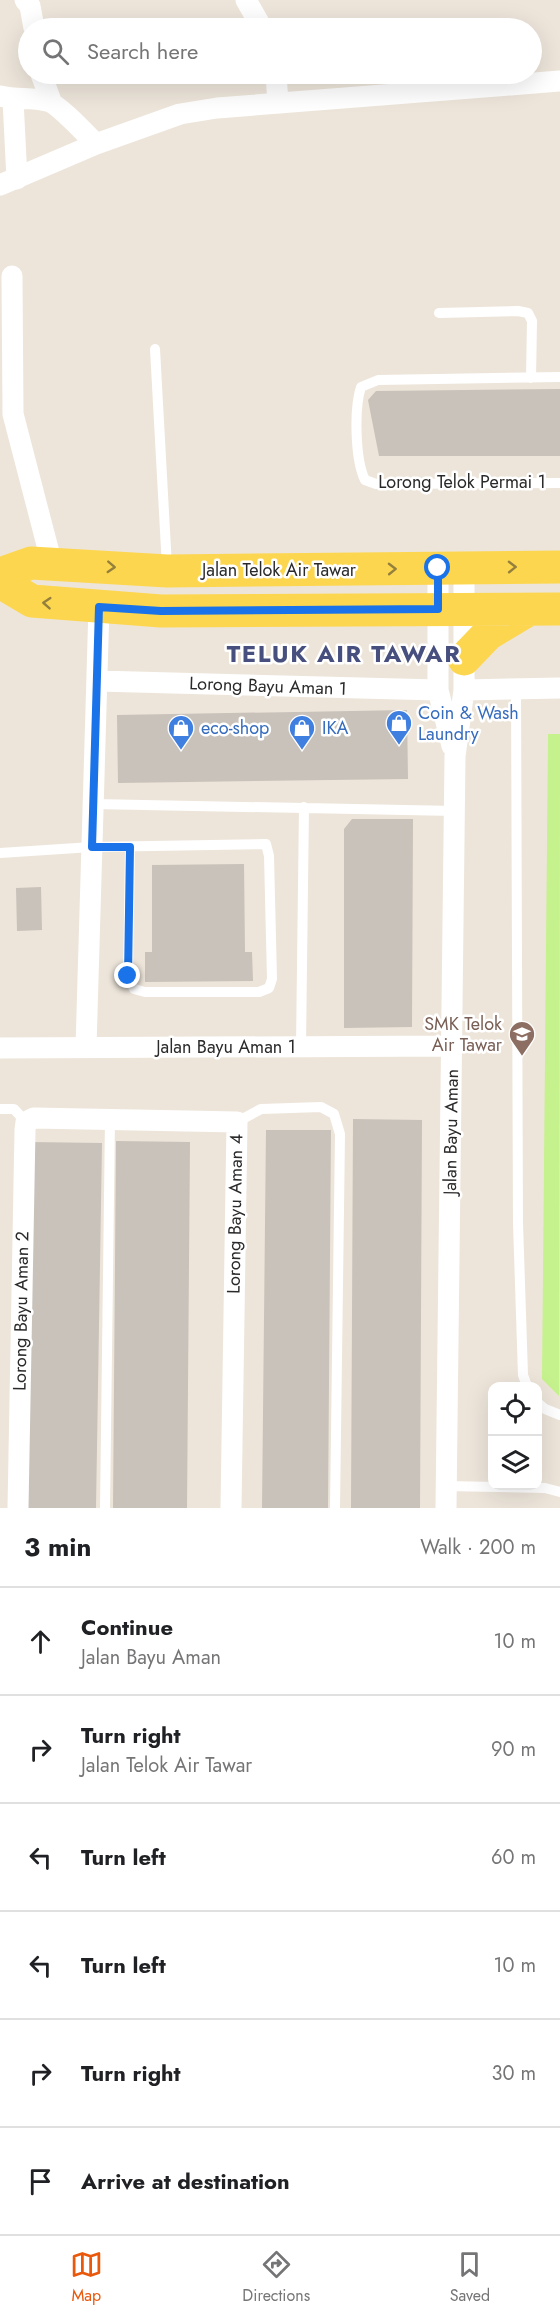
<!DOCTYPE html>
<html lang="en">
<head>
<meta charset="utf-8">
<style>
  body { margin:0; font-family:Jost,sans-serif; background:#f2f2f2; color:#202124 }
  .controls { position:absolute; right:18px; bottom:18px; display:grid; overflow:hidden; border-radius:12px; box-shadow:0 6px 24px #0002 }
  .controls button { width:54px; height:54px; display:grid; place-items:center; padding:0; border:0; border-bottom:2px solid #e0e0e0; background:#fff; color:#202124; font:30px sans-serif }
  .stop { position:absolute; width:18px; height:18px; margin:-14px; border:4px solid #1a73e8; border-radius:50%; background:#fff }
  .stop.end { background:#1a73e8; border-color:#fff; box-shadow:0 2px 6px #0008 }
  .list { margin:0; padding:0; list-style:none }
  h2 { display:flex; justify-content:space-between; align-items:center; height:78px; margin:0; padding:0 24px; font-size:26px }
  h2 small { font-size:20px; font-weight:400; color:#757577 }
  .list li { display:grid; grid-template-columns:39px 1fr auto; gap:18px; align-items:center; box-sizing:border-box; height:108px; padding:0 24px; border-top:2px solid #e0e0e0 }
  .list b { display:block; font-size:22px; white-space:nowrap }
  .list p { margin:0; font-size:20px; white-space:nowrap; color:#757577 }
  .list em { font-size:20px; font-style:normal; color:#757577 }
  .icon { flex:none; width:33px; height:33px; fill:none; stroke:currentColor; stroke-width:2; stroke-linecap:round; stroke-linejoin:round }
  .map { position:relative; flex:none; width:560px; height:1508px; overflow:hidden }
  .search { position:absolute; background:#fff; box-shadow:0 6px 24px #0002; left:18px; right:18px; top:18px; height:66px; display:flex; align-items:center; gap:15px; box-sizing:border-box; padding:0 21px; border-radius:33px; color:#757577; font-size:22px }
  .sheet { height:726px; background:#fff }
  nav { display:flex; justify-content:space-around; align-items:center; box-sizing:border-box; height:84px; border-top:2px solid #e0e0e0; background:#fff; font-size:16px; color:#757577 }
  nav a { display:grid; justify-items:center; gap:3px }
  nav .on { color:#ea580c }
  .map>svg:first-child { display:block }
  .pitch { fill:#c5f28c }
  .building { fill:#c8c2ba }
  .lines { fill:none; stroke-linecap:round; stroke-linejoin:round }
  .service { stroke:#fff; stroke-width:10 }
  .minor { stroke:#fff; stroke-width:21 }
  .primary { stroke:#fdd64f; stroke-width:33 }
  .oneway { stroke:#94803c }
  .route { stroke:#1a73e8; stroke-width:8 }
  .labels { text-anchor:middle; stroke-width:5; stroke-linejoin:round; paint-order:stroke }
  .street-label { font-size:18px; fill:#2a2a2a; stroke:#fff }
  .shop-label { font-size:18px; fill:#366cbe; stroke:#fff; text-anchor:start }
  .education-label { font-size:18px; fill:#785e54; stroke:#fff; text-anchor:end }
  .district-label { font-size:24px; font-weight:bold; letter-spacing:1.5px; fill:#464f7e; stroke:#fff }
</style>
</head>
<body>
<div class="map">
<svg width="560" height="1508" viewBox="0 0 560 1508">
  <rect width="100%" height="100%" fill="#ede5da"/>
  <path class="pitch" d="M548,734H560L559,1396L542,1379Z"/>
  <path class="building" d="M560,389V456H379L368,400L376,391Z
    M407,710L408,779L118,783L117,715Z
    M352,819H413L412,1027L344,1028V829Z
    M244,864L245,952H252L253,981L145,982V952H152V865Z
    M41,887L42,930L17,931L16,888Z
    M353,1119L422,1120L420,1508H351Z
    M266,1130H331L328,1508H262Z
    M116,1141L190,1142L187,1508H113Z
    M30,1142L102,1143L96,1508H24Z"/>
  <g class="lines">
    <path class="service" d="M439,313L518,311L528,313L532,321L531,378
      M155,349L167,567
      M560,377L378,380L361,387C354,408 355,460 365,480L376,484L560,483
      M516,689L518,1223L523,1375L527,1386
      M94,804L455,811
      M0,853L92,847L266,844L269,856L272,979L269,988L259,992H145L134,989L128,976L130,847
      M301,1046L304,807
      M0,1109H14L26,1122
      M237,1122L261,1109L321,1107L334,1114L340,1134L335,1508
      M538,1403L545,1409L560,1415
      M446,1486L545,1488L560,1492
      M105,1508L110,1119"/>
    <path class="minor" d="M25,0L30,6L34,28
      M246,0L262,28
      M41,74L51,101
      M276,74L278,103
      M0,96C16,100 32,97 47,101C57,103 87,135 96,144
      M13,100L17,179
      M0,185L96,144L180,114L217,108L560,81
      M12,276L13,414L52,564
      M438,568V690L452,746
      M98,681L438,690
      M464,690L560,688
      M86,1047L99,607
      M0,1048L452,1046
      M18,1508L25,1130L26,1122L34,1118L237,1122L231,1508
      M446,1508L455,756L464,690V568"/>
    <path class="primary" d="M0,574L31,563L167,571L560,567
      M0,582L32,601L161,611L560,609
      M464,659L488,634L528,610"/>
  </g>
  <defs><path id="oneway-chevron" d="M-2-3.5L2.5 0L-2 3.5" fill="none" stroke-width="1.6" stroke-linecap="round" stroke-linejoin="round" transform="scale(1.5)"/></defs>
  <g class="oneway">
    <use href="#oneway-chevron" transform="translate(111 567) rotate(3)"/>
    <use href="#oneway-chevron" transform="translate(512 567) rotate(-1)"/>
    <use href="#oneway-chevron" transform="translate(392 569) rotate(-1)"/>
    <use href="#oneway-chevron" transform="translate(47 603) rotate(-176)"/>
  </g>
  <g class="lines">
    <path class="route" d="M128,976L130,847H92L99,607L161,611L438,609V568"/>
  </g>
  <defs>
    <g id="shop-pin" transform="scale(1.35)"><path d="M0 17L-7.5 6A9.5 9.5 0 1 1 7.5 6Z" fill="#3f7fe0" stroke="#fff"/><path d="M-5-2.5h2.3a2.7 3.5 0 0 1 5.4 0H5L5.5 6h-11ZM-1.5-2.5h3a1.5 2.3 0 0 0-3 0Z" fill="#fff"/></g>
    <g id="school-pin" transform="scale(1.35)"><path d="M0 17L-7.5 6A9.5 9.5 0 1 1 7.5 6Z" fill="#8d6e63" stroke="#fff"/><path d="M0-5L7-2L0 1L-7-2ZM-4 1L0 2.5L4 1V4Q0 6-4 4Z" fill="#fff"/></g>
  </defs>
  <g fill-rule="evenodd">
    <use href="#shop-pin" x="399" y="723"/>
    <use href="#shop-pin" x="181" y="728"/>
    <use href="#shop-pin" x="302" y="728"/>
    <use href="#school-pin" x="522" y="1034"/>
  </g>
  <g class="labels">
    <g class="street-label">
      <text x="462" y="488">Lorong Telok Permai 1</text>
      <text x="279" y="576">Jalan Telok Air Tawar</text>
      <text transform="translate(268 686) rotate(2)" y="6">Lorong Bayu Aman 1</text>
      <text x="226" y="1053">Jalan Bayu Aman 1</text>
      <text transform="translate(451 1132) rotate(-89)" y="6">Jalan Bayu Aman</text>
      <text transform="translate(235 1214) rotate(-89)" y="6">Lorong Bayu Aman 4</text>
      <text transform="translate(21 1311) rotate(-89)" y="6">Lorong Bayu Aman 2</text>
    </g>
    <g class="shop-label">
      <text x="418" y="719">Coin &amp; Wash<tspan x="418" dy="21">Laundry</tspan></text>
      <text x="201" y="734">eco-shop</text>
      <text x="322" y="734">IKA</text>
    </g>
    <g class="education-label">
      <text x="502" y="1030">SMK Telok<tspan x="502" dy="21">Air Tawar</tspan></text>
    </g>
    <g class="district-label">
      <text x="344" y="662">TELUK AIR TAWAR</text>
    </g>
  </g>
</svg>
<div class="controls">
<button><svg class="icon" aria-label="locate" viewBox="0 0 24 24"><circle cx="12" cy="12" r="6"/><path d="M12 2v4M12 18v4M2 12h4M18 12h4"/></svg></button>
<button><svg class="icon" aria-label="layers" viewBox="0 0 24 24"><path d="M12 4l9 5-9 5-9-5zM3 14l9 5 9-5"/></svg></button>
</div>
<div class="stop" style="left:438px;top:568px"></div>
<div class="stop end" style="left:128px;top:976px"></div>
<div class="search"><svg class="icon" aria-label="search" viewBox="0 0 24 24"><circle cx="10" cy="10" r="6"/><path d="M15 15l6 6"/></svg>Search here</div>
</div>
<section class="sheet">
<h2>3 min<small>Walk · 200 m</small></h2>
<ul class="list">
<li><svg class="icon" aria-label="ahead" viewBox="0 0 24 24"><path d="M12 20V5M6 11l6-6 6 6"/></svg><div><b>Continue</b><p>Jalan Bayu Aman</p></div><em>10 m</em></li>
<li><svg class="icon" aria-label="right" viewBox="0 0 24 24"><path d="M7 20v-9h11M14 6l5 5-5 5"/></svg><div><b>Turn right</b><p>Jalan Telok Air Tawar</p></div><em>90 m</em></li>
<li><svg class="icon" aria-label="left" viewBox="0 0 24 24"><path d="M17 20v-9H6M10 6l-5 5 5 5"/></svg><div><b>Turn left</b></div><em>60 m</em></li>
<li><svg class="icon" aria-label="left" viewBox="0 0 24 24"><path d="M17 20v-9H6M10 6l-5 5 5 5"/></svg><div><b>Turn left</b></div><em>10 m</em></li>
<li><svg class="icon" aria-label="right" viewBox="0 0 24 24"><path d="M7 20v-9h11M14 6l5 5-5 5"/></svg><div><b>Turn right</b></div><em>30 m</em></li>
<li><svg class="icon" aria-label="arrive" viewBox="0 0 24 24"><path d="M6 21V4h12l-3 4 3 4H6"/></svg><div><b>Arrive at destination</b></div></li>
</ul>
</section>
<nav>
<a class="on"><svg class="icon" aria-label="map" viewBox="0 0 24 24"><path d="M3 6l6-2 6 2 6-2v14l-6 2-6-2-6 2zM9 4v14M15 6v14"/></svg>Map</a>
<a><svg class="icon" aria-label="directions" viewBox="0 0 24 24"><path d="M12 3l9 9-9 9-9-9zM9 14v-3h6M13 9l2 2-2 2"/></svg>Directions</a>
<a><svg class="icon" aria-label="saved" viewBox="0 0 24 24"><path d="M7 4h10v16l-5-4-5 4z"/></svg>Saved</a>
</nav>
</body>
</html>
